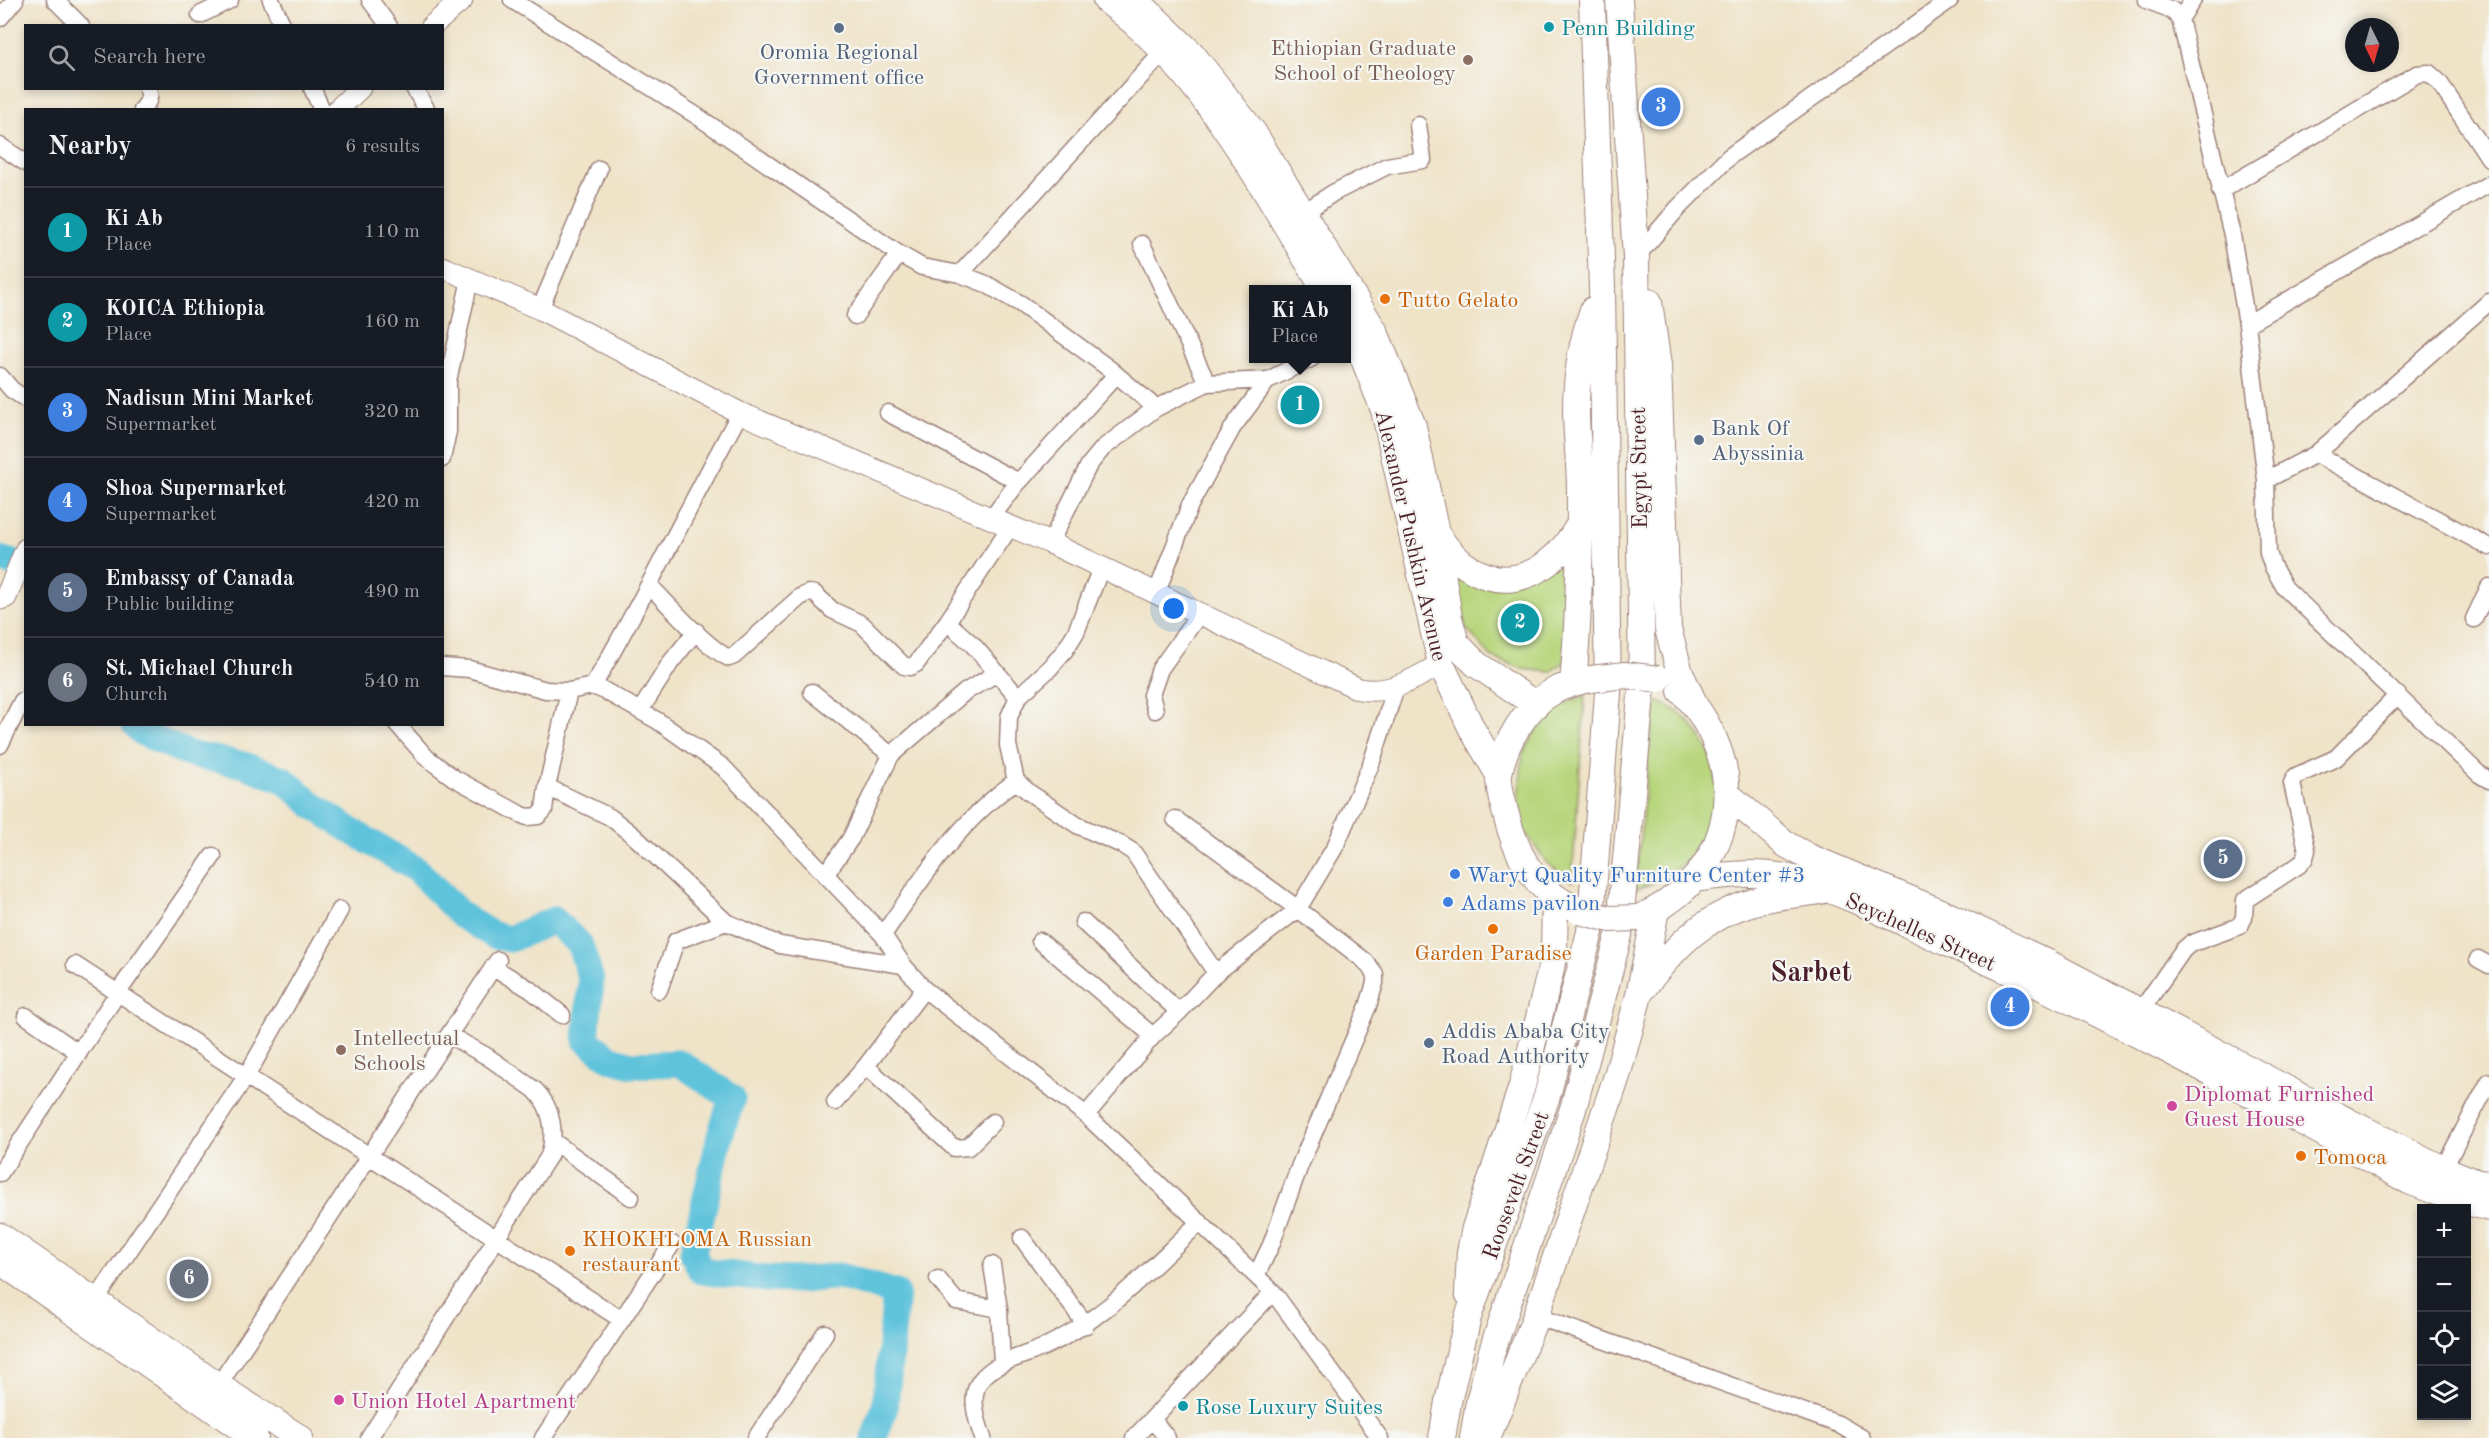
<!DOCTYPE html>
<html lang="en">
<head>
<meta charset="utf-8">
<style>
  body { margin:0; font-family:"Old Standard TT",serif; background:#242831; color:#f1f3f6 }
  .controls { position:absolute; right:18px; bottom:18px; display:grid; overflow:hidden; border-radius:0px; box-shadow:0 3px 9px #0003 }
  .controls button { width:54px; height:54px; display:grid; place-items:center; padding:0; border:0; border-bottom:2px solid #363941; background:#171b24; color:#f1f3f6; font:30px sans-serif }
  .compass { position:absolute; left:2345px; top:18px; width:54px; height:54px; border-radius:50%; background:#171b24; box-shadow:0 3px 9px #0003; rotate:175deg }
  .you { position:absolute; left:1174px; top:609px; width:21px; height:21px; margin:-15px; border:4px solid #fff; border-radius:50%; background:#1a73e8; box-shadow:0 0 0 9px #1a73e833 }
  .badge { display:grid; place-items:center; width:39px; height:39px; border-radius:50%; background:#1f6fb2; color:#fff; font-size:20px; font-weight:700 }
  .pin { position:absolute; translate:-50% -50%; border:3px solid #fff; box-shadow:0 2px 6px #0006 }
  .popup { position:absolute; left:1249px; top:285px; width:102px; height:78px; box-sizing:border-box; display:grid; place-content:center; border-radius:0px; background:#171b24; filter:drop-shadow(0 2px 4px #0005); font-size:20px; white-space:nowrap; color:#9ea1a6 }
  .popup b { font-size:22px; color:#f1f3f6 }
  .popup::after { content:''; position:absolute; left:50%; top:100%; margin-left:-12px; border:12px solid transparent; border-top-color:#171b24 }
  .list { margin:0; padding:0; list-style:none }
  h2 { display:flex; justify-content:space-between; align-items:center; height:78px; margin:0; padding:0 24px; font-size:26px }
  h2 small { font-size:20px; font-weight:400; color:#9ea1a6 }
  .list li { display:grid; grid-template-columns:39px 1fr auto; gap:18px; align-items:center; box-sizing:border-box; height:90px; padding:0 24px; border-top:2px solid #363941 }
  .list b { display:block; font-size:22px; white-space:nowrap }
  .list p { margin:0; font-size:20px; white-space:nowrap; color:#9ea1a6 }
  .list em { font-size:20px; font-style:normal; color:#9ea1a6 }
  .icon { flex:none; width:33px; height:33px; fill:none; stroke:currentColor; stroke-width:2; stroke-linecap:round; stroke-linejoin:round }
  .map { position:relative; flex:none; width:2489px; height:1438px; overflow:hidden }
  .search { position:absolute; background:#171b24; box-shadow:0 3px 9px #0003; left:24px; top:24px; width:420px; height:66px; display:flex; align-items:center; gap:15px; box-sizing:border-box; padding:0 21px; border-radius:0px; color:#9ea1a6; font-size:22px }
  .panel { position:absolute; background:#171b24; box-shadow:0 3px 9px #0003; left:24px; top:108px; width:420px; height:618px; border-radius:0px }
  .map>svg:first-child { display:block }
  .green { fill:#b8d67d; stroke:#817a54; stroke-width:1.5 }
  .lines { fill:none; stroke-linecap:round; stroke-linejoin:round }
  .river { stroke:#5fc3dc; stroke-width:27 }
  .minor-casing { stroke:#9c817a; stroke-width:19 }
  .tertiary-casing { stroke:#9c817a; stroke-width:23 }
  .primary-casing { stroke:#9c817a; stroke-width:28 }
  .minor { stroke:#fff; stroke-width:16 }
  .tertiary { stroke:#fff; stroke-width:21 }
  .primary { stroke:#fff; stroke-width:26 }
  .primary-bridge-casing { stroke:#9c817a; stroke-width:28; stroke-linecap:butt }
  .primary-bridge { stroke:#fff; stroke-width:26 }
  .culture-dot { fill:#0f9aa8; stroke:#f6f6f2; stroke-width:2 }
  .service-dot { fill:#5c6f8a; stroke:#f6f6f2; stroke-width:2 }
  .education-dot { fill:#8d6e63; stroke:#f6f6f2; stroke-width:2 }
  .food-dot { fill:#e8710a; stroke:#f6f6f2; stroke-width:2 }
  .shop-dot { fill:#3f7fe0; stroke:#f6f6f2; stroke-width:2 }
  .hotel-dot { fill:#d1479c; stroke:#f6f6f2; stroke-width:2 }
  .labels { text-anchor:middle; stroke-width:4.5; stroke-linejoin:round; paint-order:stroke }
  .culture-label { font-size:22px; fill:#0d838f; stroke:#f6f6f2; text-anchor:start }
  .education-label { font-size:22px; fill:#785e54; stroke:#f6f6f2; text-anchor:end }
  .service-label { font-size:22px; fill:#4e5e75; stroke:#f6f6f2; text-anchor:start }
  .food-label { font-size:22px; fill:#c56008; stroke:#f6f6f2; text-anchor:start }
  .street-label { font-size:22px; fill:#4a1f2b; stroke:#f6f6f2 }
  .shop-label { font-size:22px; fill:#366cbe; stroke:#f6f6f2; text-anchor:start }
  .hotel-label { font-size:22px; fill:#b23c85; stroke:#f6f6f2; text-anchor:start }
  .district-label { font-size:28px; font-weight:bold; fill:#4a1f2b; stroke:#f6f6f2 }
</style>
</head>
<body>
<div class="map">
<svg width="2489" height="1438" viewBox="0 0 2489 1438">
  <rect width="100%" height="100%" fill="#f6f6f2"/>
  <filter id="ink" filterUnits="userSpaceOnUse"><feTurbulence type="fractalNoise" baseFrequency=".0167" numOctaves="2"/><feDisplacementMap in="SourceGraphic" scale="12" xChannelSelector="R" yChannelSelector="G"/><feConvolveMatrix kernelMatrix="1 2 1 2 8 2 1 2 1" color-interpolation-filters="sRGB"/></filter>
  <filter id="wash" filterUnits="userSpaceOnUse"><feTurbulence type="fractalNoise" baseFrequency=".008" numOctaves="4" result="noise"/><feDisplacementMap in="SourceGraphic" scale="24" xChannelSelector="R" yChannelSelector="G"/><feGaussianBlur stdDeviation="1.35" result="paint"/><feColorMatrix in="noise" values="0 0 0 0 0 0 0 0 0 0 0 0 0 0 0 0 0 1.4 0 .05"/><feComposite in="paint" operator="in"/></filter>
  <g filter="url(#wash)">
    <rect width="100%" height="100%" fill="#efe3c8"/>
    <path class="green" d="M1564,557L1567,596L1564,662L1551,672L1523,669L1491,657L1466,628L1453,566L1470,579Z
      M1585,695L1572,881L1547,863L1523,829L1518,799L1523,753L1536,731L1560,706Z
      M1654,700C1663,704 1675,708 1682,715C1746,773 1716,868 1635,889Z"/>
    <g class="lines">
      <path class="river" d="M0,559L20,565L26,572
        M134,724L143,733L189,754L244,765L284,780L314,806L353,832L417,870L462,916L493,935L510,939L554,920L580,945L591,980L586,1040L611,1059L632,1065L680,1063L732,1098L720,1136L693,1253L701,1271L766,1279L802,1280L839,1276L896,1293L885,1407L874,1438"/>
    </g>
  </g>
  <g filter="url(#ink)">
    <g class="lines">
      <g class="minor-casing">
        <path id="minor" d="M55,0L81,26
          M271,0L283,26
          M370,0L389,26
          M512,0L697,116L899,254L922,267L960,274L986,284L1021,304L1111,370L1156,408
          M2146,0L2172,10L2180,19L2232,235L2247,324L2266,480L2268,553L2273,567L2285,588L2479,774L2489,780
          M200,15L230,0
          M0,18L15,0
          M2180,19L2193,0
          M312,88L322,110
          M414,88L427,110
          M142,110C148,102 152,97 147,88
          M0,146L26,163
          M2220,191L2417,74L2429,73L2439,82L2489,158
          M1303,213L1333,193L1387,166L1423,160L1418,125
          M1142,244L1207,383
          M1636,257L1677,209L1730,156L1950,0
          M960,274L1164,51
          M540,309L599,169
          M855,316L899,254
          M2247,324L2489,184
          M0,376L12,390L26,399
          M888,413L1019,482
          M2316,454L2489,302
          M442,459L448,431V381L470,279
          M2266,480L2316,454L2489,547
          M991,518L1016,485L1116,375
          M1010,527L947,622L973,645L1018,697
          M1050,543L1089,465L1103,448L1156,408L1207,383L1268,380L1312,358
          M1101,568L1076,632L1065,650L1050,668L1018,697L1009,717L1008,745L1016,781L1030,793L1077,825L1122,845L1133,852L1216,973
          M650,586C668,604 708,649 729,658L734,656L800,597L809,593L815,594L832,610L862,624L904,666L910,667L916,664L947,622
          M1157,592L1190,505L1233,427L1268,380
          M2474,619L2489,587
          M442,667L469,669L546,690L569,691L593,686L605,691L658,721L723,767L883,935L903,965L924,989L1086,1115L1273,1292L1380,1438
          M593,686C645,597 690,504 740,413
          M569,691L547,787L610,817L634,836L726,922L780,945L903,965
          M812,692L891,755
          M1155,710L1151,695L1160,669L1200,613
          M640,711L671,662L696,631
          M397,724L427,758L454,778L518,813L527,817L538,816L544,810L547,787
          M0,745L22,701
          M1175,819L1298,909L1365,961L1375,974V983L1368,1006L1300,1165L1271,1245L1256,1276
          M826,874L851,838L891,755L965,692L997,673
          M1083,922L1179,1012
          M883,935C922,878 959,821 1016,781
          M1040,941L1153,1036
          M2478,959L2489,965
          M75,965L622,1320
          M493,967L531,990L562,1015
          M924,989L866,1066L954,1148L968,1147L993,1122
          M659,990L676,941L726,922
          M2140,1012L2183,950L2190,944L2240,926L2244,917L2245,900L2299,865L2305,858L2307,850L2292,783L2296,776L2336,758L2398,695
          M26,1016L79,1053
          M835,1102L866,1066
          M1086,1115L1153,1036L1179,1012L1216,973L1298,909L1335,847L1371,764L1396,687
          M554,1142L631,1197
          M2443,1169L2489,1082
          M0,1173L117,994L213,856
          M1022,1238L1086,1325
          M992,1265L999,1309
          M938,1279L956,1301L999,1309L1002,1363
          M94,1303L247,1075L340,910
          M1536,1316L1838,1424L1862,1438
          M218,1386L498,960
          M1153,1420L1167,1438
          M369,1438L549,1156C556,1134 553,1108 535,1090L488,1057L449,1035
          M543,1438L672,1244
          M756,1438L825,1333
          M983,1438C977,1421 969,1397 980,1381C995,1361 1023,1357 1044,1347C1105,1320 1151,1267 1200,1222
          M1134,1438L1273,1292"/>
      </g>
      <g class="tertiary-casing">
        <path id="tertiary" d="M432,26L462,0
          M337,110L360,88
          M442,267L540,309L740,413L1050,543L1359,689C1390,695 1414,679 1441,664
          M0,599L6,597L26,549"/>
      </g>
      <g class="primary-casing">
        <path id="primary" d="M1106,0C1205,72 1262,188 1325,290
          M1136,0L1192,54L1253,132L1375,332L1413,426L1436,533L1449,618L1456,643L1476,664L1536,705
          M1649,302L1658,365L1668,629L1680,673L1693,701
          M1346,324L1356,339L1384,410L1441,664L1472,729L1499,775
          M1438,536C1481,600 1543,589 1579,525
          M1573,683C1579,620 1580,555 1580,491C1580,464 1576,436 1576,409C1576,377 1582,340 1593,310
          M1727,794L1787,845L1809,857L1945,914L2048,963L2349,1122L2443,1169L2478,1183L2489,1184
          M1695,879C1729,874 1761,871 1794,879C1845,891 1901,922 1949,944C2107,1014 2259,1097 2409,1181L2453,1198L2489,1208
          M1570,906C1532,887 1515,851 1505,811C1502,800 1498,786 1499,774C1504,743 1526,706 1554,691C1565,685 1577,682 1589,679
          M1641,917C1712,886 1747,812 1714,739C1706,721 1697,705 1681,691
          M1642,990C1676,944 1708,912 1765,899C1783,895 1802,894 1820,891
          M0,1236L218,1386L300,1438
          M0,1261L255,1438
          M1468,1293L1470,1252L1475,1228L1522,1086L1550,973L1554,952L1555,898
          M1442,1438L1448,1402L1468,1317L1547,1096L1590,932L1608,693L1602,288L1592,0
          M1473,1438L1479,1402L1492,1351L1573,1109L1619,935L1642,685L1636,257L1619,0
          M1487,1438L1536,1316L1617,1076L1639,995L1656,910"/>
      </g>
      <use href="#minor" class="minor"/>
      <use href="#tertiary" class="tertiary"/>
      <use href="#primary" class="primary"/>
      <g class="primary-bridge-casing">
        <path id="primary-bridge" d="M1591,679L1625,675L1658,679
          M1579,911L1610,919L1638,918"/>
      </g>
      <use href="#primary-bridge" class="primary-bridge"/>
    </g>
  </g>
  <g class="culture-dot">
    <circle cx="1549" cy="27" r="6"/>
    <circle cx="1183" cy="1406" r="6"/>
  </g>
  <g class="service-dot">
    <circle cx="839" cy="28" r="6"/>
    <circle cx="1699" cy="440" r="6"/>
    <circle cx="1429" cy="1043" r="6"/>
  </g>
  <g class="education-dot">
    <circle cx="1468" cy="60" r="6"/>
    <circle cx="341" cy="1050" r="6"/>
  </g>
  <g class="food-dot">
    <circle cx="1385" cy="299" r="6"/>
    <circle cx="1493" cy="929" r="6"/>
    <circle cx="2301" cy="1156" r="6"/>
    <circle cx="570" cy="1251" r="6"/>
  </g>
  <g class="shop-dot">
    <circle cx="1455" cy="874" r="6"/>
    <circle cx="1448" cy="902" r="6"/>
  </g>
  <g class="hotel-dot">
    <circle cx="2172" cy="1106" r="6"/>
    <circle cx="339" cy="1400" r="6"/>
  </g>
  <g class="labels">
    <g class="culture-label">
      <text x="1561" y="35">Penn Building</text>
      <text x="1195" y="1414">Rose Luxury Suites</text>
    </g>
    <g class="education-label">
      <text x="1456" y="55">Ethiopian Graduate<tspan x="1456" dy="25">School of Theology</tspan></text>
      <text x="353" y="1045" text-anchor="start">Intellectual<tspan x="353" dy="25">Schools</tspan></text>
    </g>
    <g class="service-label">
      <text x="839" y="59" text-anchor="middle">Oromia Regional<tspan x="839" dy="25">Government office</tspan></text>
      <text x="1711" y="435">Bank Of<tspan x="1711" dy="25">Abyssinia</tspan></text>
      <text x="1441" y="1038">Addis Ababa City<tspan x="1441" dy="25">Road Authority</tspan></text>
    </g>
    <g class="food-label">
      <text x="1397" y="307">Tutto Gelato</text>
      <text x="1493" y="960" text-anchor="middle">Garden Paradise</text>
      <text x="2313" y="1164">Tomoca</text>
      <text x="582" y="1246">KHOKHLOMA Russian<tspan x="582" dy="25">restaurant</tspan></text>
    </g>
    <g class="street-label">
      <text transform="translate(1638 468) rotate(-91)" y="8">Egypt Street</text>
      <text transform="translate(1412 535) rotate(77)" y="8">Alexander Pushkin Avenue</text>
      <text transform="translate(1921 931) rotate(24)" y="8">Seychelles Street</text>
      <text transform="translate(1515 1185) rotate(-70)" y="8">Roosevelt Street</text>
    </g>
    <g class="shop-label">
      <text x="1467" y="882">Waryt Quality Furniture Center #3</text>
      <text x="1460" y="910">Adams pavilon</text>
    </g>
    <g class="hotel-label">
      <text x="2184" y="1101">Diplomat Furnished<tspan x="2184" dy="25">Guest House</tspan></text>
      <text x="351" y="1408">Union Hotel Apartment</text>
    </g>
    <g class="district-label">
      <text x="1811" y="981">Sarbet</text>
    </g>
  </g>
</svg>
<div class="controls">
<button>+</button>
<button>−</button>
<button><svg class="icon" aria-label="locate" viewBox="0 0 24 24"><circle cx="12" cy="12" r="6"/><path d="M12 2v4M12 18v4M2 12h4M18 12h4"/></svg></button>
<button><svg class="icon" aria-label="layers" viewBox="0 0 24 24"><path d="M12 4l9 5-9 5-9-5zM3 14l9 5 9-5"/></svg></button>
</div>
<svg class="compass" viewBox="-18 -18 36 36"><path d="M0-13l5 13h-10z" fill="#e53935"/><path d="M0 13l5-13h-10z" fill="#9ea1a6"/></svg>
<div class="you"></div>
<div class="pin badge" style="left:1300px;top:405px;background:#0f9aa8">1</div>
<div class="popup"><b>Ki Ab</b>Place</div>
<div class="pin badge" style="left:1520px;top:623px;background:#0f9aa8">2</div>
<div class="pin badge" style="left:1661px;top:107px;background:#3f7fe0">3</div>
<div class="pin badge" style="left:2010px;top:1007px;background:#3f7fe0">4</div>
<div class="pin badge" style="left:2223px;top:859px;background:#5c6f8a">5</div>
<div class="pin badge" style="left:189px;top:1279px;background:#6b7280">6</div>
<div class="search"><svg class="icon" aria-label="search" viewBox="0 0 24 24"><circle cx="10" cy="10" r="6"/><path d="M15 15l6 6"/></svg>Search here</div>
<section class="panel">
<h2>Nearby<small>6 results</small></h2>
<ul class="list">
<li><span class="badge" style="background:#0f9aa8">1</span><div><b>Ki Ab</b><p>Place</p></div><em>110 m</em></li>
<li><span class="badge" style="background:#0f9aa8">2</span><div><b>KOICA Ethiopia</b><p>Place</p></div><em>160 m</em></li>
<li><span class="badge" style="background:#3f7fe0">3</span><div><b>Nadisun Mini Market</b><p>Supermarket</p></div><em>320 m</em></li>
<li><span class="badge" style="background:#3f7fe0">4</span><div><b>Shoa Supermarket</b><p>Supermarket</p></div><em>420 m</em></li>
<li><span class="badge" style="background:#5c6f8a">5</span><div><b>Embassy of Canada</b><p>Public building</p></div><em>490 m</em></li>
<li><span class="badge" style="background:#6b7280">6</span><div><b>St. Michael Church</b><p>Church</p></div><em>540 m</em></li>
</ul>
</section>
</div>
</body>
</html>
